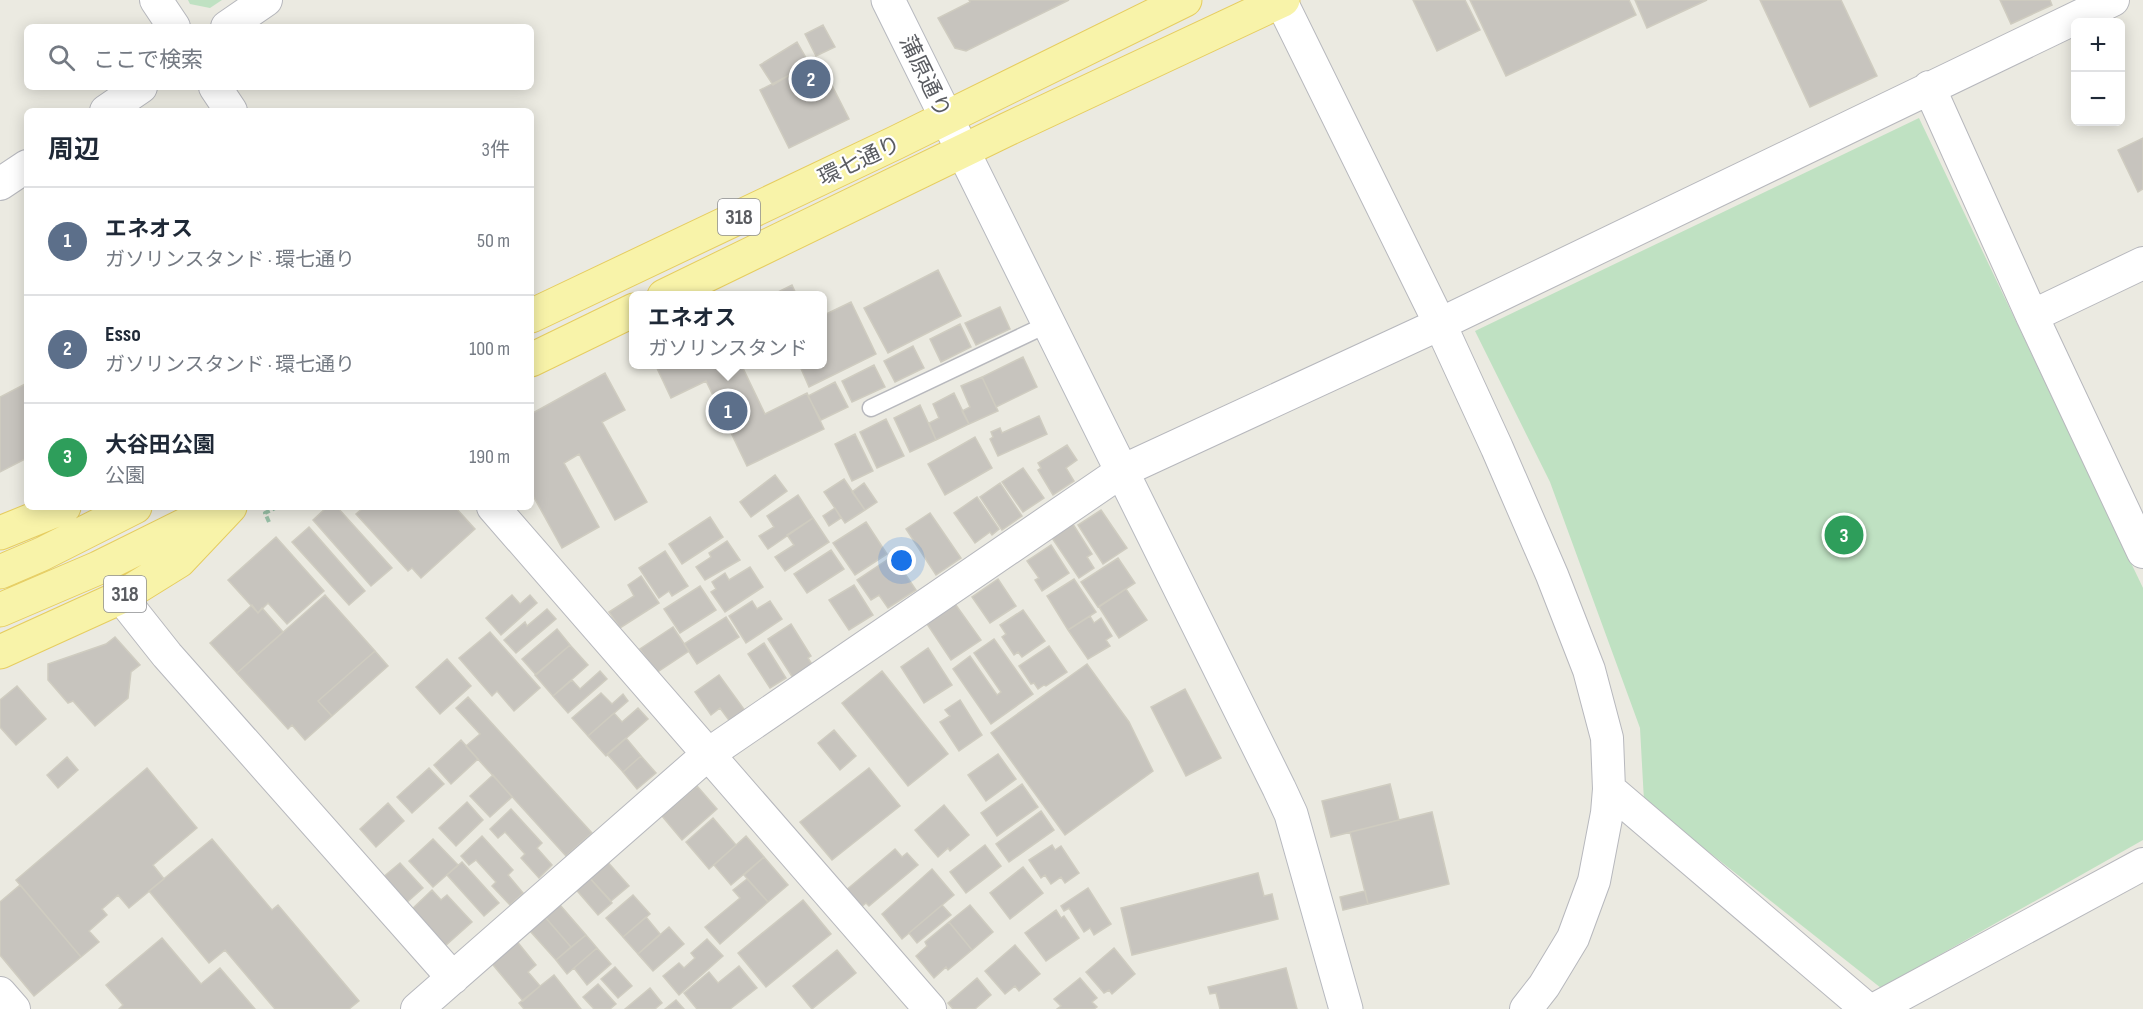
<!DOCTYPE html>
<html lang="ja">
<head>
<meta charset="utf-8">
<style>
  body { margin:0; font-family:"Sofia Sans Condensed","Noto Sans JP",sans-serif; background:#f6f6f7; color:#1f2937 }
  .controls { position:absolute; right:18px; top:18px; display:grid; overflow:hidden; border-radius:9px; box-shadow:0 3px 15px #0003 }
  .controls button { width:54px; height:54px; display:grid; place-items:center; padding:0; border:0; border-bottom:2px solid #e0e1e3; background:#fff; color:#1f2937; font:30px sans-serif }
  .you { position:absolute; left:902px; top:561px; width:21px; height:21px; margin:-15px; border:4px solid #fff; border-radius:50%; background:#1a73e8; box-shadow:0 0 0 9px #1a73e833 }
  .badge { display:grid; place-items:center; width:39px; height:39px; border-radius:50%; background:#db5538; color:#fff; font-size:20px; font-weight:700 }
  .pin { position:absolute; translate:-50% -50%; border:3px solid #fff; box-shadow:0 2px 6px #0006 }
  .popup { position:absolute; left:629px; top:291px; width:198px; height:78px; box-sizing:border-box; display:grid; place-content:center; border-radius:9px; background:#fff; filter:drop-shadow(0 2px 4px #0005); font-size:20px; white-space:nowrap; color:#747a83 }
  .popup b { font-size:22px; color:#1f2937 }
  .popup::after { content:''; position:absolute; left:50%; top:100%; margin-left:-12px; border:12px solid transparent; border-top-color:#fff }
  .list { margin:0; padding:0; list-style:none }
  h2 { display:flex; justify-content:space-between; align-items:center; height:78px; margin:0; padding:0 24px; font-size:26px }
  h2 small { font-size:20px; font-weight:400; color:#747a83 }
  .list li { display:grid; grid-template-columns:39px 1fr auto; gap:18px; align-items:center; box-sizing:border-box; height:108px; padding:0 24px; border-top:2px solid #e0e1e3 }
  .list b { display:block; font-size:22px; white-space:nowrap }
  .list p { margin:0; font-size:20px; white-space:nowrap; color:#747a83 }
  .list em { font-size:20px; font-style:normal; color:#747a83 }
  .icon { flex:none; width:33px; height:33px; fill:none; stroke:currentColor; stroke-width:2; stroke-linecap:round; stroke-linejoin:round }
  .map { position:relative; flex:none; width:2143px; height:1009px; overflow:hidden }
  .search { position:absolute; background:#fff; box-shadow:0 3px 15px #0003; left:24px; top:24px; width:510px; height:66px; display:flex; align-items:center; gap:15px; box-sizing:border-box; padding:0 21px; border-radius:9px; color:#747a83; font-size:22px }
  .panel { position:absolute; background:#fff; box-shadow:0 3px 15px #0003; left:24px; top:108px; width:510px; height:402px; border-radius:9px }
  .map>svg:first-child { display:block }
  .green { fill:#bfe1c2 }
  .building { fill:#c7c4be; stroke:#cfccc0; stroke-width:1.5 }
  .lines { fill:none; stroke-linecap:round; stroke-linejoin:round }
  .lane-casing { stroke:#b7b8bd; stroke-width:19 }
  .street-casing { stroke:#b7b8bd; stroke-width:34 }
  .secondary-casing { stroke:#b7b9bf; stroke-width:35 }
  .primary-casing { stroke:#e6cd60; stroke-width:35 }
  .path { stroke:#99c1a8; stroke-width:4; stroke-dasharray:6 3; stroke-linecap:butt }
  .lane { stroke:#fff; stroke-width:16 }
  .street { stroke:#fff; stroke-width:32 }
  .secondary { stroke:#fff; stroke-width:33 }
  .primary { stroke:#f8f3a9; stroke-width:33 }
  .labels { text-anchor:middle; stroke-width:4.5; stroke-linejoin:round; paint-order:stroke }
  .shield { fill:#fff; stroke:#8c8d90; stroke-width:1.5 }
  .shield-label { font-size:21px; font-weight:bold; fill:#5a5c61 }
  .street-label { font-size:22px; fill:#5a5c61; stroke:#fff }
</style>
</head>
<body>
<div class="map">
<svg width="2143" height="1009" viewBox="0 0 2143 1009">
  <rect width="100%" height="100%" fill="#ebeae1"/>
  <path class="green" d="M188,0H222L210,8L190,4Z
    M1919,118L2143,588V840L1881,988L1644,801L1640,728L1550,482L1475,331Z"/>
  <path class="building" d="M969,0H1069L966,51L955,48L938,18L970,2Z
    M1413,0H1465L1480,30L1437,51Z
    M1470,0H1629L1636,15L1506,76Z
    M1635,0H1707L1647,28Z
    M1760,0H1841L1877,76L1810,107Z
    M2000,0H2050L2052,5L2011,24Z
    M823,25L835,47L816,56L805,34Z
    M797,42L809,63L773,85L760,65Z
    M819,60L849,119L789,148L760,90Z
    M2143,138V189L2138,192L2118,150Z
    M938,270L961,316L888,353L864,308Z
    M792,285L797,296H770Z
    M851,302L876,354L809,387L799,364H822V316Z
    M1000,307L1010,329L976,345L965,323Z
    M960,324L971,347L941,362L930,339Z
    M913,346L924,368L895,382L884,361Z
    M1023,357L1037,387L996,407L982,377Z
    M655,364H741L765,414L807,393L824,429L747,466L706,381L671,398Z
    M874,365L885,387L852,402L842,381Z
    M605,373L625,410L602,422L647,502L615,520L579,454L564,463L599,527L562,548L531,492V414Z
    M982,377L998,411L969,424L962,411L970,407L961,386Z
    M835,382L848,407L821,420L808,396Z
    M27,383V458L0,472V397Z
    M954,393L969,424L936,440L929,423L939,418L933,404Z
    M920,405L936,440L910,452L894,418Z
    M1039,416L1047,434L998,456L990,439L993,437L991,432L1000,428L1002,433Z
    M886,419L904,456L877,468L860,432Z
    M855,434L873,471L852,481L835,444Z
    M975,437L992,468L945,495L928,464Z
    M1067,445L1077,460L1066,468L1074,481L1053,495L1038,470L1041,468L1038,463Z
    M1023,468L1044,498L1023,512L1002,482Z
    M775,475L787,491L751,517L740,502Z
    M844,479L865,510L845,523L824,492Z
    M864,483L877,502L865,510L852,492Z
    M1000,483L1022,516L1002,530L980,497Z
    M798,495L813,518L768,549L759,536L774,527L767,516Z
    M977,497L999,529L992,535L990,532L975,543L954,513Z
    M327,507H337L392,568L371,586L313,520Z
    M364,507H455L475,529L421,578L412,568L408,571L356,514Z
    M835,508L841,518L829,526L823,516Z
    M1101,510L1127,548L1103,564L1078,525Z
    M930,513L961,558L936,575L906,529Z
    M710,517L723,537L682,564L669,544Z
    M813,518L829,542L785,571L775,557L794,545L787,535Z
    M1071,521L1092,554L1087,557L1094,568L1079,578L1050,535Z
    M866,522L887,554L855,575L833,543Z
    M309,527L365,591L349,605L292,542Z
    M276,537L324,591L287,624L268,603L258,613L228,580Z
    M727,541L740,560L705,580L696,567L711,557L709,553Z
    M1051,545L1069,573L1042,591L1035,580L1039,578L1027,561Z
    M831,550L844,569L807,593L794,574Z
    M665,551L688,586L672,596L669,591L659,598L639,568Z
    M893,556L916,590L888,608L879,595L871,600L857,580Z
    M1118,558L1135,583L1098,607L1081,582Z
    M750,567L763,587L725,612L711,592L716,589L712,582L725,573L729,580Z
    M641,576L659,603L620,628L609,612L634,596L628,585Z
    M998,579L1016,606L990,623L972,597Z
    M1074,579L1096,612L1068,630L1047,596Z
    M854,585L873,615L849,630L829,600Z
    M700,586L716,610L680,633L664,609Z
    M1126,589L1147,620L1119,638L1099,607Z
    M325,595L375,651L318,701L332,716L305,740L292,725L288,729L237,673Z
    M512,595L520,604L530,595L537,603L501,635L486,618Z
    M752,601L757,609L770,601L782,619L746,643L729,616Z
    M953,601L981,640L951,660L925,621Z
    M252,605L258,613L262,608L283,632L237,673L210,643Z
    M547,609L556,619L516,653L504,640L525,622L527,626Z
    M1023,610L1045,641L1022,657L1018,652L1014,655L1002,637L1006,634L1000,625Z
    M1090,616L1094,623L1101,618L1112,636L1106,640L1110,646L1088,659L1068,630Z
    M726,617L739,637L697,664L684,644Z
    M791,624L811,656L808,658L813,666L793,678L768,639Z
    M673,627L689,651L656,673L640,649Z
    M557,629L570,645L536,675L522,659Z
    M490,632L540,688L514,711L497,691L492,696L459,658Z
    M115,637L140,665L131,672L128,698L95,726L73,701L68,703L48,680V664L106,644Z
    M994,639L1033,694L991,724L953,669L970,656L997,695L1001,692L974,653Z
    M764,643L786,678L770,688L748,654Z
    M570,645L588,665L553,696L535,675Z
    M1049,646L1067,672L1046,686L1044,685L1038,689L1034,683L1031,684L1019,666Z
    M928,648L952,685L924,703L901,667Z
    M375,651L388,666L332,716L318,701Z
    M447,659L471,686L440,714L416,687Z
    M1087,664L1129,722L1153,771L1065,835L991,733Z
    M600,671L607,679L568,713L553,696L572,680L580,689Z
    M882,671L948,754L908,786L842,703Z
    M719,675L746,712L731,723L720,708L711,715L695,692Z
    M17,686L46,719L16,745L0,727V700Z
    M1185,689L1221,758L1186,776L1151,707Z
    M601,693L612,704L623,694L628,701L588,736L572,718Z
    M468,697L592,833L566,856L466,746L480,734L456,708Z
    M960,700L982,735L959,751L940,722L950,716L945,710Z
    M638,708L648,719L606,756L588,736L614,713L622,722Z
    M834,730L856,756L840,770L818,743Z
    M626,738L641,756L623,772L607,754Z
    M461,740L478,759L451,784L434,765Z
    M998,754L1016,779L986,801L968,775Z
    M641,756L656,773L637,789L623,772Z
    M67,757L78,770L58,788L47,775Z
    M147,768L197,828L153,865L164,879L129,908L118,895L102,909L107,915L89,931L99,942L81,957L16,880Z
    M429,768L444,784L412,813L397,797Z
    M869,768L900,806L832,860L800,822Z
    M493,775L512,797L490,817L470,796Z
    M1022,784L1038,807L997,836L981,813Z
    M1390,784L1399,820L1331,837L1322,801Z
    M697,786L717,809L682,840L662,816Z
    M467,802L483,820L456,846L439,828Z
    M388,803L404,821L376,847L360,829Z
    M944,805L969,835L950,851L948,848L938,857L915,830Z
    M511,809L542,843L537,848L552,865L539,878L521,858L525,854L505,832L498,838L490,829Z
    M1041,811L1054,830L1009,862L996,844Z
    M1432,812L1449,884L1368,904L1350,832Z
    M713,818L736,845L709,869L686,842Z
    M482,836L513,870L508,875L523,893L510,905L492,886L496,882L476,860L469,865L461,856Z
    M746,836L764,857L731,885L714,865Z
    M212,839L272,910L278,905L359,1001L349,1009H275L225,950L209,963L149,891Z
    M433,839L458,865L433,887L409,861Z
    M985,845L1001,866L966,893L950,872Z
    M1052,845L1055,850L1061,846L1079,873L1065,883L1061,877L1051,884L1045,875L1041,878L1029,860Z
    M895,849L902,857L907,853L918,865L869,906L866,903L860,908L845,891Z
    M764,857L788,885L768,902L744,875Z
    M605,859L629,886L611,901L587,875Z
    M462,862L499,903L484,916L447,875Z
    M400,863L423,888L405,904L382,878Z
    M1023,867L1043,893L1010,919L990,893Z
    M932,869L954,895L902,939L882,914Z
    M1258,873L1264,896L1272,894L1278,919L1132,955L1121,908Z
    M587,875L612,903L598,915L573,886Z
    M747,879L768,902L720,944L705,927L740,898L733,890Z
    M20,885L81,957L34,996L0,955V902Z
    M1088,888L1111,924L1094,935L1090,928L1084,932L1069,908L1064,911L1061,906Z
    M432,890L441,900L447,895L472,922L444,947L411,910Z
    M1365,891L1368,904L1343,910L1340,897Z
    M633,895L650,914L623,937L606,918Z
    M803,900L831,934L766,987L738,953Z
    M560,905L586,935L571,947L545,917Z
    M942,905L951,915L917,943L909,933Z
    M970,905L993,932L972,950L949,922Z
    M1056,910L1061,918L1064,916L1079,938L1046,961L1025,933Z
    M545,917L571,947L556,960L530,931Z
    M646,917L660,934L638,954L623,937Z
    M949,922L972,950L948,970L946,967L934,978L916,956L927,946L925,942Z
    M669,927L684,944L653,971L638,954Z
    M586,935L597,948L567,974L556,960Z
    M162,938L201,984L220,968L255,1009H119L123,1005L106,985Z
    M515,939L536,965L528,972L540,986L523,1001L489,960Z
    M707,939L723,956L679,995L663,976L679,963L684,968L695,958L691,953Z
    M1015,945L1040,974L1019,991L1015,986L1005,994L985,971Z
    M597,948L611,964L587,985L574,968Z
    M1114,948L1135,974L1112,994L1109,990L1104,993L1086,972Z
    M837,950L856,973L812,1009L793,986Z
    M739,966L757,988L730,1009H697L684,993L709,972L718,983Z
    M615,967L632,986L618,998L601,979Z
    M1286,968L1297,1009H1220L1216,993L1210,994L1208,987Z
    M554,975L581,1009H524L519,1003Z
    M977,978L991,995L975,1009H953L948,1003Z
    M1080,978L1097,998L1092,1002L1097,1007L1094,1009H1057L1061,1006L1054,999Z
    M598,984L616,1004L610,1009H594L583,997Z
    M650,988L662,1003L655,1009H625Z
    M676,1000L684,1009H665Z"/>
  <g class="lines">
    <g class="lane-casing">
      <path id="lane" d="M871,408L1048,324"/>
    </g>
    <g class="street-casing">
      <path id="street" d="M156,0L174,27
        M1281,1L1440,324L1497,448L1552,575L1589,670L1607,738L1609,789L1607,813L1594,881L1573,938L1544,986L1526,1009
        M227,27L266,0
        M215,87L231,111
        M1929,87L2032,316L2143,552
        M106,111L141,87
        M0,184L27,166
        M2032,316L2143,263
        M493,507L930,1009
        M121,597L167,655L453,978
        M1609,789L1867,1009
        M0,993L14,1009
        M417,1009L707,755L1122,471L1440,324L2113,0
        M1875,1009L2143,864"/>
    </g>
    <g class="secondary-casing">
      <path id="secondary" d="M888,0L1279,788L1291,814L1346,1009"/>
    </g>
    <g class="primary-casing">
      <path id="primary" d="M664,296L1008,129L1283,0
        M531,316L895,143L1185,0
        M531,360L634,310
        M0,533L64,507
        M0,572L42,554L135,507
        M0,610L98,568L219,508
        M0,652L121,597L179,561L230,507"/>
    </g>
    <path class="path" d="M269,522L265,513L277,507"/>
    <use href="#lane" class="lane"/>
    <use href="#street" class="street"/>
    <use href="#secondary" class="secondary"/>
    <use href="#primary" class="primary"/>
  </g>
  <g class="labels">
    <g class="shield">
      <rect x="718" y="199" width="42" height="36" rx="4.5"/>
      <rect x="104" y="576" width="42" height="36" rx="4.5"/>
    </g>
    <g class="shield-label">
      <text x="739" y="224">318</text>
      <text x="125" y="601">318</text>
    </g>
    <g class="street-label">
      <text transform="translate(926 76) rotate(64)" y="8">蒲原通り</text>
      <text transform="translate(859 160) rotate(-25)" y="8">環七通り</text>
    </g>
  </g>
</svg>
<div class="controls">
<button>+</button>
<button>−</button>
</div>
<div class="you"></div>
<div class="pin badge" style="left:728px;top:411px;background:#5c6f8a">1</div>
<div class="popup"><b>エネオス</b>ガソリンスタンド</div>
<div class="pin badge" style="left:811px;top:79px;background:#5c6f8a">2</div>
<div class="pin badge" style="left:1844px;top:535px;background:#2e9e5b">3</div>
<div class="search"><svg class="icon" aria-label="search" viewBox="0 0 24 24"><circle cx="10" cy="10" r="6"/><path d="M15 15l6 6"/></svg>ここで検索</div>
<section class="panel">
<h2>周辺<small>3件</small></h2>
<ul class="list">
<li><span class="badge" style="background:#5c6f8a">1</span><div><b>エネオス</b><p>ガソリンスタンド · 環七通り</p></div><em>50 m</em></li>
<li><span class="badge" style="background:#5c6f8a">2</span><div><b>Esso</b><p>ガソリンスタンド · 環七通り</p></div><em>100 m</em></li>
<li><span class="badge" style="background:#2e9e5b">3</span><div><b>大谷田公園</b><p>公園</p></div><em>190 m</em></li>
</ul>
</section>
</div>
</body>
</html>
